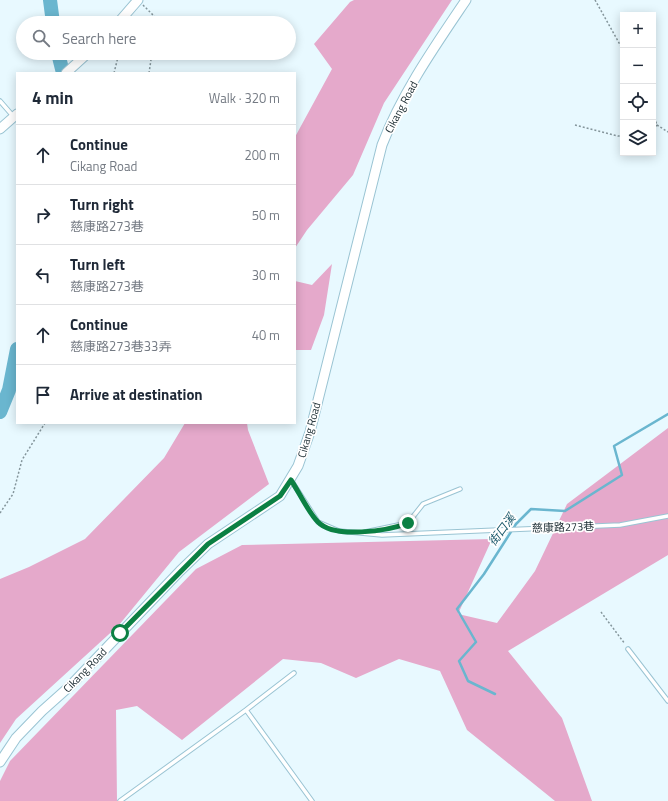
<!DOCTYPE html>
<html lang="en">
<head>
<meta charset="utf-8">
<style>
  body { margin:0; font-family:"Titillium Web","Noto Sans TC",sans-serif; background:#f2f2f3; color:#1f2937 }
  .controls { position:absolute; right:12px; top:12px; display:grid; overflow:hidden; border-radius:0px; box-shadow:0 2px 10px #0003 }
  .controls button { width:36px; height:36px; display:grid; place-items:center; padding:0; border:0; border-bottom:1px solid #e0e1e3; background:#fff; color:#1f2937; font:20px sans-serif }
  .stop { position:absolute; width:12px; height:12px; margin:-9px; border:3px solid #0b8043; border-radius:50%; background:#fff }
  .stop.end { background:#0b8043; border-color:#fff; box-shadow:0 1px 4px #0008 }
  .list { margin:0; padding:0; list-style:none }
  h2 { display:flex; justify-content:space-between; align-items:center; height:52px; margin:0; padding:0 16px; font-size:17px }
  h2 small { font-size:13px; font-weight:400; color:#747a83 }
  .list li { display:grid; grid-template-columns:26px 1fr auto; gap:12px; align-items:center; box-sizing:border-box; height:60px; padding:0 16px; border-top:1px solid #e0e1e3 }
  .list b { display:block; font-size:15px; white-space:nowrap }
  .list p { margin:0; font-size:13px; white-space:nowrap; color:#747a83 }
  .list em { font-size:13px; font-style:normal; color:#747a83 }
  .icon { flex:none; width:22px; height:22px; fill:none; stroke:currentColor; stroke-width:2; stroke-linecap:round; stroke-linejoin:round }
  .map { position:relative; flex:none; width:668px; height:801px; overflow:hidden }
  .search { position:absolute; background:#fff; box-shadow:0 2px 10px #0003; left:16px; top:16px; width:280px; height:44px; display:flex; align-items:center; gap:10px; box-sizing:border-box; padding:0 14px; border-radius:22px; color:#747a83; font-size:15px }
  .panel { position:absolute; background:#fff; box-shadow:0 2px 10px #0003; left:16px; top:72px; width:280px; height:352px; border-radius:0px }
  .map>svg:first-child { display:block }
  .forest { fill:#e5a9cb }
  .lines { fill:none; stroke-linecap:round; stroke-linejoin:round }
  .stream { stroke:#6ab6cf; stroke-width:2.5 }
  .river { stroke:#6ab6cf; stroke-width:14 }
  .service-casing { stroke:#9ac4d3; stroke-width:5.5 }
  .tertiary-casing { stroke:#9ac4d3; stroke-width:11 }
  .path { stroke:#84959b; stroke-width:1.5; stroke-dasharray:2 2; stroke-linecap:butt }
  .service { stroke:#fff; stroke-width:3.5 }
  .tertiary { stroke:#fff; stroke-width:9 }
  .route { stroke:#0b8043; stroke-width:5 }
  .labels { text-anchor:middle; stroke-width:3.5; stroke-linejoin:round; paint-order:stroke }
  .street-label { font-size:11px; fill:#192a30; stroke:#fff }
  .water-label { font-size:12px; font-style:italic; fill:#1b596b; stroke:#fff }
</style>
</head>
<body>
<div class="map">
<svg width="668" height="801" viewBox="0 0 668 801">
  <rect width="100%" height="100%" fill="#e8f9ff"/>
  <path class="forest" d="M354,0H452L384,103L353,175L307,230L295,248V137L332,69L314,44L350,2Z
    M332,264L324,315L311,350H295V281L312,285Z
    M185,423H247L248,430L269,484L179,552L119,625L16,719L0,743V579L29,567L85,539L164,458Z
    M668,428V555L508,651L562,718L592,801H555L467,730L440,671L399,659L356,678L321,663L283,659L182,740L137,706L116,710L117,801H0V781L10,761L196,569L242,545L492,539L458,614L497,623L535,571L567,504Z"/>
  <g class="lines">
    <path class="stream" d="M495,694L468,681L459,661L476,642L457,609L484,574L516,524L531,509L565,511L622,475L614,446L668,414"/>
    <path class="river" d="M50,0L53,23
      M58,53L63,73
      M0,412L9,390L17,349"/>
    <g class="service-casing">
      <path id="service" d="M0,101L13,116
        M291,480L318,522L339,531L382,535L620,525L668,516
        M365,532L408,523L423,504L460,489
        M628,649L668,701
        M246,710L312,801
        M120,801L246,710L294,673"/>
    </g>
    <g class="tertiary-casing">
      <path id="tertiary" d="M118,23L138,0
        M66,73L88,53
        M0,129L17,114
        M0,762L16,738L42,711L70,686L180,571L208,544L280,496L298,466L310,432L382,145C402,93 435,46 466,0"/>
    </g>
    <path class="path" d="M595,0L623,50
      M143,5L158,20L157,23
      M114,73L119,53
      M149,73L152,53
      M653,114L657,125
      M575,125L618,136H623
      M657,125L668,132
      M653,129L657,125
      M0,513L13,494L22,460L45,423
      M601,612L625,644"/>
    <use href="#service" class="service"/>
    <use href="#tertiary" class="tertiary"/>
  </g>
  <g class="lines">
    <path class="route" d="M120,633L208,544L280,496L291,480C299,492 308,512 318,522C334,539 388,531 408,523"/>
  </g>
  <g class="labels">
    <g class="street-label">
      <text transform="translate(401 107) rotate(-62)" y="4">Cikang Road</text>
      <text transform="translate(309 430) rotate(-74)" y="4">Cikang Road</text>
      <text transform="translate(563 527) rotate(-2)" y="4">慈康路273巷</text>
      <text transform="translate(85 670) rotate(-46)" y="4">Cikang Road</text>
    </g>
    <g class="water-label">
      <text transform="translate(502 530) rotate(-53)" y="4">街口溪</text>
    </g>
  </g>
</svg>
<div class="controls">
<button>+</button>
<button>−</button>
<button><svg class="icon" aria-label="locate" viewBox="0 0 24 24"><circle cx="12" cy="12" r="6"/><path d="M12 2v4M12 18v4M2 12h4M18 12h4"/></svg></button>
<button><svg class="icon" aria-label="layers" viewBox="0 0 24 24"><path d="M12 4l9 5-9 5-9-5zM3 14l9 5 9-5"/></svg></button>
</div>
<div class="stop" style="left:120px;top:633px"></div>
<div class="stop end" style="left:408px;top:523px"></div>
<div class="search"><svg class="icon" aria-label="search" viewBox="0 0 24 24"><circle cx="10" cy="10" r="6"/><path d="M15 15l6 6"/></svg>Search here</div>
<section class="panel">
<h2>4 min<small>Walk · 320 m</small></h2>
<ul class="list">
<li><svg class="icon" aria-label="ahead" viewBox="0 0 24 24"><path d="M12 20V5M6 11l6-6 6 6"/></svg><div><b>Continue</b><p>Cikang Road</p></div><em>200 m</em></li>
<li><svg class="icon" aria-label="right" viewBox="0 0 24 24"><path d="M7 20v-9h11M14 6l5 5-5 5"/></svg><div><b>Turn right</b><p>慈康路273巷</p></div><em>50 m</em></li>
<li><svg class="icon" aria-label="left" viewBox="0 0 24 24"><path d="M17 20v-9H6M10 6l-5 5 5 5"/></svg><div><b>Turn left</b><p>慈康路273巷</p></div><em>30 m</em></li>
<li><svg class="icon" aria-label="ahead" viewBox="0 0 24 24"><path d="M12 20V5M6 11l6-6 6 6"/></svg><div><b>Continue</b><p>慈康路273巷33弄</p></div><em>40 m</em></li>
<li><svg class="icon" aria-label="arrive" viewBox="0 0 24 24"><path d="M6 21V4h12l-3 4 3 4H6"/></svg><div><b>Arrive at destination</b></div></li>
</ul>
</section>
</div>
</body>
</html>
